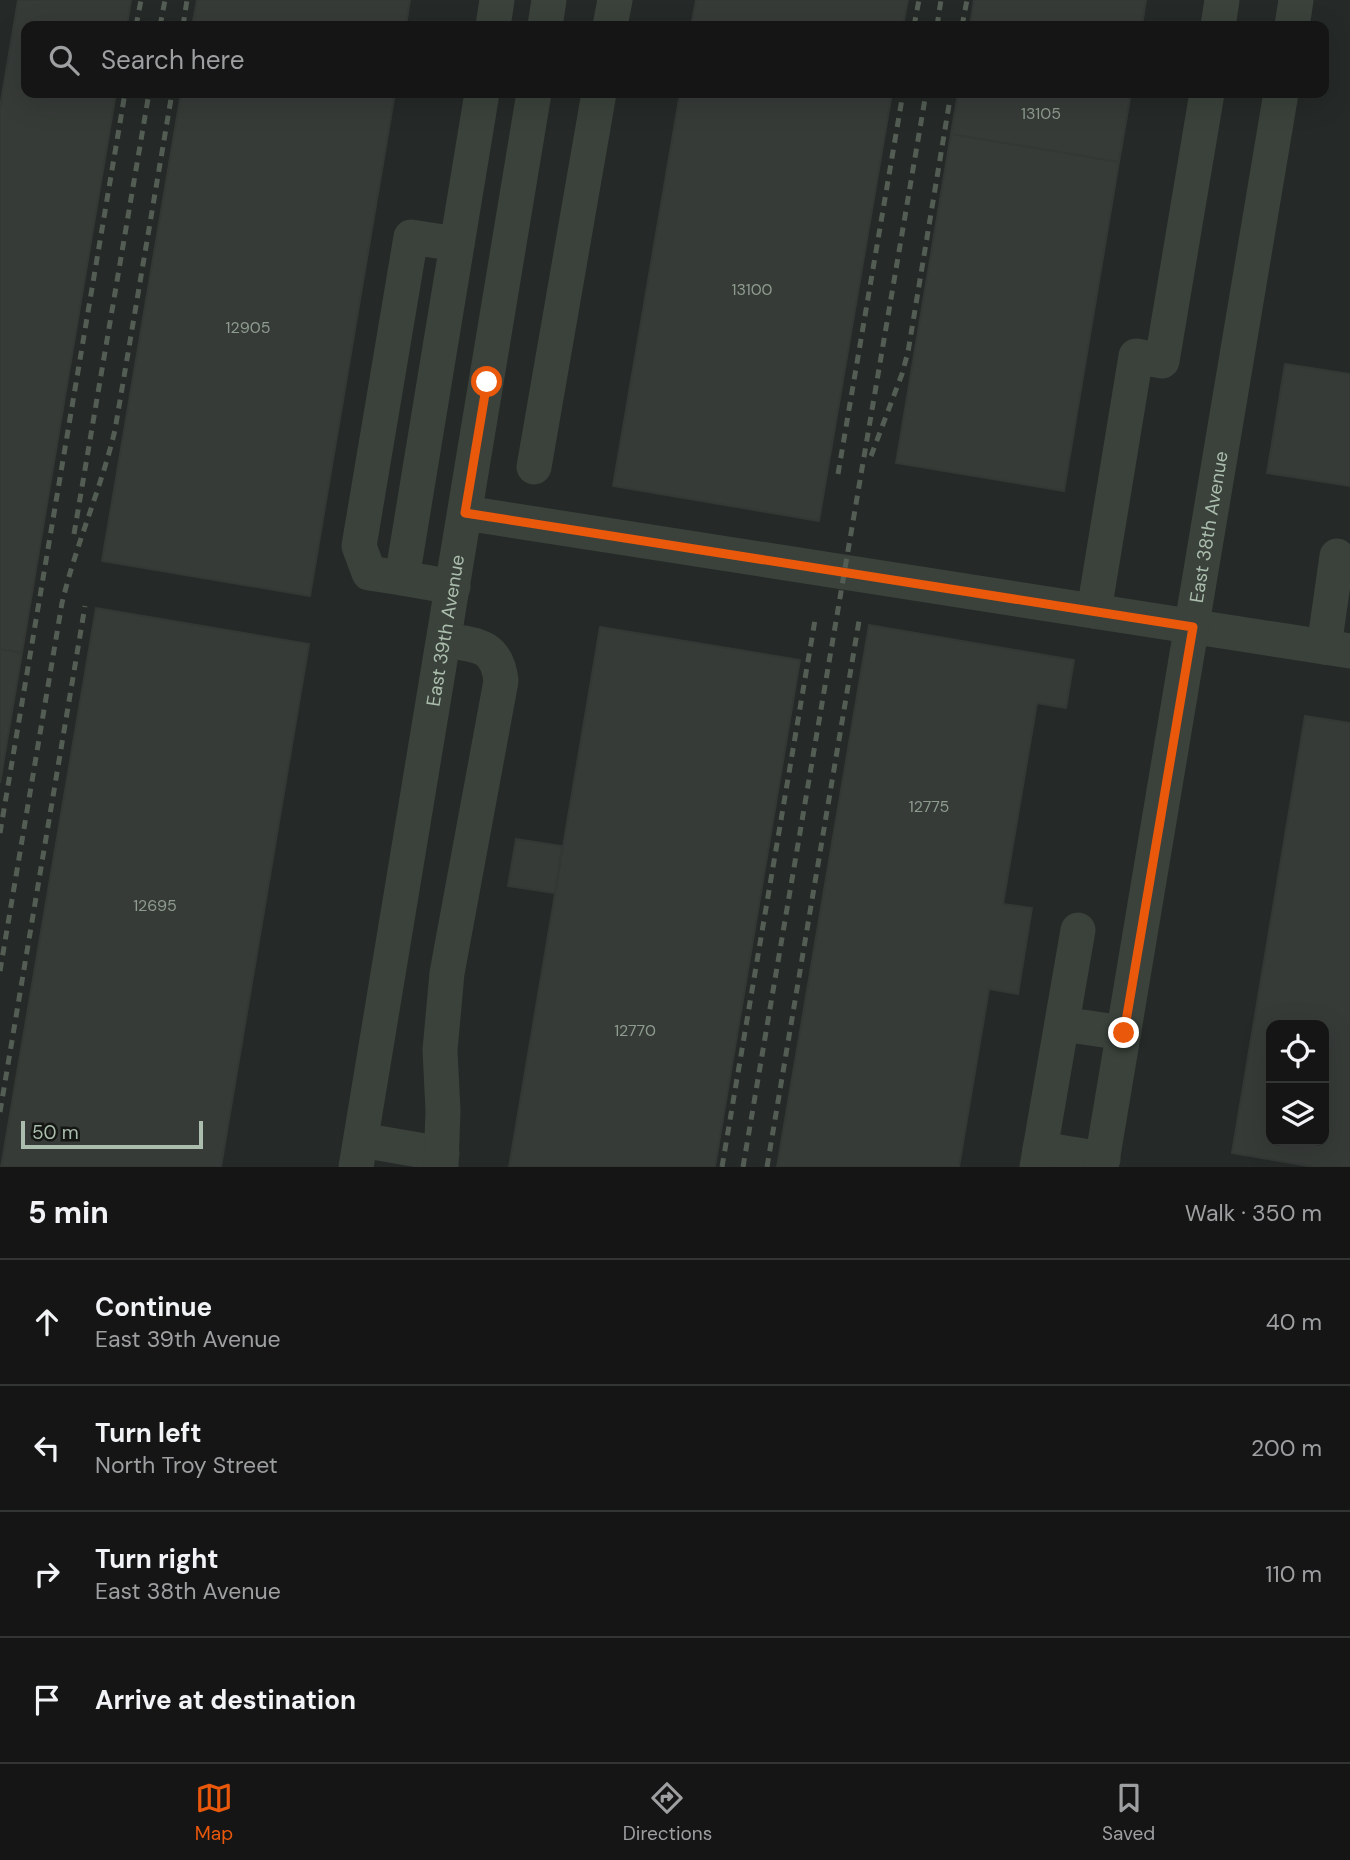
<!DOCTYPE html>
<html lang="en">
<head>
<meta charset="utf-8">
<style>
  body { margin:0; font-family:"DM Sans",sans-serif; background:#212222; color:#f1f3f6 }
  .controls { position:absolute; right:21px; bottom:21px; display:grid; overflow:hidden; border-radius:14px; box-shadow:0 7px 28px #0002 }
  .controls button { width:63px; height:63px; display:grid; place-items:center; padding:0; border:0; border-bottom:2px solid #333434; background:#141514; color:#f1f3f6; font:35px sans-serif }
  .scale { position:absolute; left:21px; bottom:18px; width:182px; box-sizing:border-box; padding-left:7px; border:4px solid #abbdac; border-top:0; font-size:19px; line-height:24px; white-space:nowrap; color:#abbdac; -webkit-text-stroke:5px #151715; paint-order:stroke }
  .stop { position:absolute; width:21px; height:21px; margin:-16px; border:5px solid #ea580c; border-radius:50%; background:#fff }
  .stop.end { background:#ea580c; border-color:#fff; box-shadow:0 2px 7px #0008 }
  .list { margin:0; padding:0; list-style:none }
  h2 { display:flex; justify-content:space-between; align-items:center; height:91px; margin:0; padding:0 28px; font-size:30px }
  h2 small { font-size:23px; font-weight:400; color:#9d9fa0 }
  .list li { display:grid; grid-template-columns:46px 1fr auto; gap:21px; align-items:center; box-sizing:border-box; height:126px; padding:0 28px; border-top:2px solid #333434 }
  .list b { display:block; font-size:26px; white-space:nowrap }
  .list p { margin:0; font-size:23px; white-space:nowrap; color:#9d9fa0 }
  .list em { font-size:23px; font-style:normal; color:#9d9fa0 }
  .icon { flex:none; width:38px; height:38px; fill:none; stroke:currentColor; stroke-width:2; stroke-linecap:round; stroke-linejoin:round }
  .map { position:relative; flex:none; width:1350px; height:1167px; overflow:hidden }
  .search { position:absolute; background:#141514; box-shadow:0 7px 28px #0002; left:21px; right:21px; top:21px; height:77px; display:flex; align-items:center; gap:18px; box-sizing:border-box; padding:0 24px; border-radius:14px; color:#9d9fa0; font-size:26px }
  .sheet { height:595px; background:#141514 }
  nav { display:flex; justify-content:space-around; align-items:center; box-sizing:border-box; height:98px; border-top:2px solid #333434; background:#141514; font-size:19px; color:#9d9fa0 }
  nav a { display:grid; justify-items:center; gap:4px }
  nav .on { color:#ea580c }
  .map>svg:first-child { display:block }
  .built { fill:#252927; fill-rule:evenodd }
  .building { fill:#373b38; stroke:#333835; stroke-width:2; fill-rule:evenodd }
  .lines { fill:none; stroke-linecap:round; stroke-linejoin:round }
  .minor { stroke:#3a423b; stroke-width:35 }
  .rail { stroke:#535d54; stroke-width:5; stroke-dasharray:9 7; stroke-linecap:butt }
  .route { stroke:#ea580c; stroke-width:9 }
  .labels { text-anchor:middle; stroke-width:6; stroke-linejoin:round; paint-order:stroke }
  .number-label { font-size:16px; fill:#8e9c8f }
  .street-label { font-size:19px; fill:#abbdac; stroke:#151715 }
</style>
</head>
<body>
<div class="map">
<svg width="1350" height="1167" viewBox="0 0 1350 1167">
  <rect width="100%" height="100%" fill="#1a1c1a"/>
  <path class="built" d="M0,0H1350V1167H0ZM26,26H1324V93H26ZM1271,1025H1324V1141H1271Z"/>
  <path class="building" d="M18,0H131L127,26H26V93H116L22,653L0,649V107Z
    M197,0H410L406,26H192Z
    M696,0H908L903,26H691Z
    M974,0H1146L1142,26H970Z
    M181,93H395L310,596L102,561Z
    M680,93H892L819,521L613,486Z
    M958,93H1131L1119,162L951,134Z
    M951,134L1119,162L1064,491L896,463Z
    M1285,364L1350,374V486L1267,473Z
    M96,608L309,644L221,1167H1Z
    M869,625L1074,660L1066,708L1037,703L1003,904L1032,908L1018,994L989,989L959,1167H777Z
    M600,627L800,660L715,1167H509Z
    M0,649L22,653L0,783Z
    M1305,716L1350,723V1167H1314L1232,1153ZM1271,1025H1324V1141H1271Z
    M516,839L562,846L555,893L508,886Z"/>
  <g class="lines">
    <g class="minor">
      <path d="M493,26L497,0"/>
      <path d="M545,26L549,0"/>
      <path d="M610,26L615,0"/>
      <path d="M1218,26L1222,0"/>
      <path d="M1292,26L1296,0"/>
      <path d="M534,467L599,93"/>
      <path d="M465,513L1350,651"/>
      <path d="M402,578L369,573L359,546L411,237L457,244"/>
      <path d="M453,587L402,578L482,93"/>
      <path d="M1094,611L1136,356L1162,361L1207,93"/>
      <path d="M1324,647L1337,556"/>
      <path d="M1062,1024L1124,1033"/>
      <path d="M361,1140L442,1154"/>
      <path d="M1040,1149L1103,1159"/>
      <path id="s1" d="M356,1167L534,93"/>
      <path d="M441,1167L443,1111L440,1050L447,973L501,681C497,644 476,645 444,640"/>
      <path d="M1037,1167L1078,930"/>
      <path id="s2" d="M1101,1167L1281,93"/>
    </g>
    <path class="rail" d="M136,26L141,0
      M160,26L165,0
      M183,26L187,0
      M914,26L919,0
      M937,26L941,0
      M962,26L967,0
      M871,456L902,374L908,352L951,93
      M838,474L903,93
      M74,534L149,93
      M0,833L125,93
      M0,971L62,603C76,544 101,489 115,430L172,93
      M0,1112L85,606
      M722,1167L815,620
      M743,1167L926,93
      M767,1167L859,621"/>
  </g>
  <g class="lines">
    <path class="route" d="M487,382L465,513L1193,627L1124,1033"/>
  </g>
  <g class="labels">
    <g class="number-label">
      <text x="1041" y="119">13105</text>
      <text x="752" y="295">13100</text>
      <text x="248" y="333">12905</text>
      <text x="929" y="812">12775</text>
      <text x="155" y="911">12695</text>
      <text x="635" y="1036">12770</text>
    </g>
    <g class="street-label">
      <text dy="7" stroke="none"><textPath href="#s2" startOffset="649">East 38th Avenue</textPath></text>
      <text dy="7" stroke="none"><textPath href="#s1" startOffset="544">East 39th Avenue</textPath></text>
    </g>
  </g>
</svg>
<div class="controls">
<button><svg class="icon" aria-label="locate" viewBox="0 0 24 24"><circle cx="12" cy="12" r="6"/><path d="M12 2v4M12 18v4M2 12h4M18 12h4"/></svg></button>
<button><svg class="icon" aria-label="layers" viewBox="0 0 24 24"><path d="M12 4l9 5-9 5-9-5zM3 14l9 5 9-5"/></svg></button>
</div>
<div class="scale">50 m</div>
<div class="stop" style="left:487px;top:382px"></div>
<div class="stop end" style="left:1124px;top:1033px"></div>
<div class="search"><svg class="icon" aria-label="search" viewBox="0 0 24 24"><circle cx="10" cy="10" r="6"/><path d="M15 15l6 6"/></svg>Search here</div>
</div>
<section class="sheet">
<h2>5 min<small>Walk · 350 m</small></h2>
<ul class="list">
<li><svg class="icon" aria-label="ahead" viewBox="0 0 24 24"><path d="M12 20V5M6 11l6-6 6 6"/></svg><div><b>Continue</b><p>East 39th Avenue</p></div><em>40 m</em></li>
<li><svg class="icon" aria-label="left" viewBox="0 0 24 24"><path d="M17 20v-9H6M10 6l-5 5 5 5"/></svg><div><b>Turn left</b><p>North Troy Street</p></div><em>200 m</em></li>
<li><svg class="icon" aria-label="right" viewBox="0 0 24 24"><path d="M7 20v-9h11M14 6l5 5-5 5"/></svg><div><b>Turn right</b><p>East 38th Avenue</p></div><em>110 m</em></li>
<li><svg class="icon" aria-label="arrive" viewBox="0 0 24 24"><path d="M6 21V4h12l-3 4 3 4H6"/></svg><div><b>Arrive at destination</b></div></li>
</ul>
</section>
<nav>
<a class="on"><svg class="icon" aria-label="map" viewBox="0 0 24 24"><path d="M3 6l6-2 6 2 6-2v14l-6 2-6-2-6 2zM9 4v14M15 6v14"/></svg>Map</a>
<a><svg class="icon" aria-label="directions" viewBox="0 0 24 24"><path d="M12 3l9 9-9 9-9-9zM9 14v-3h6M13 9l2 2-2 2"/></svg>Directions</a>
<a><svg class="icon" aria-label="saved" viewBox="0 0 24 24"><path d="M7 4h10v16l-5-4-5 4z"/></svg>Saved</a>
</nav>
</body>
</html>
